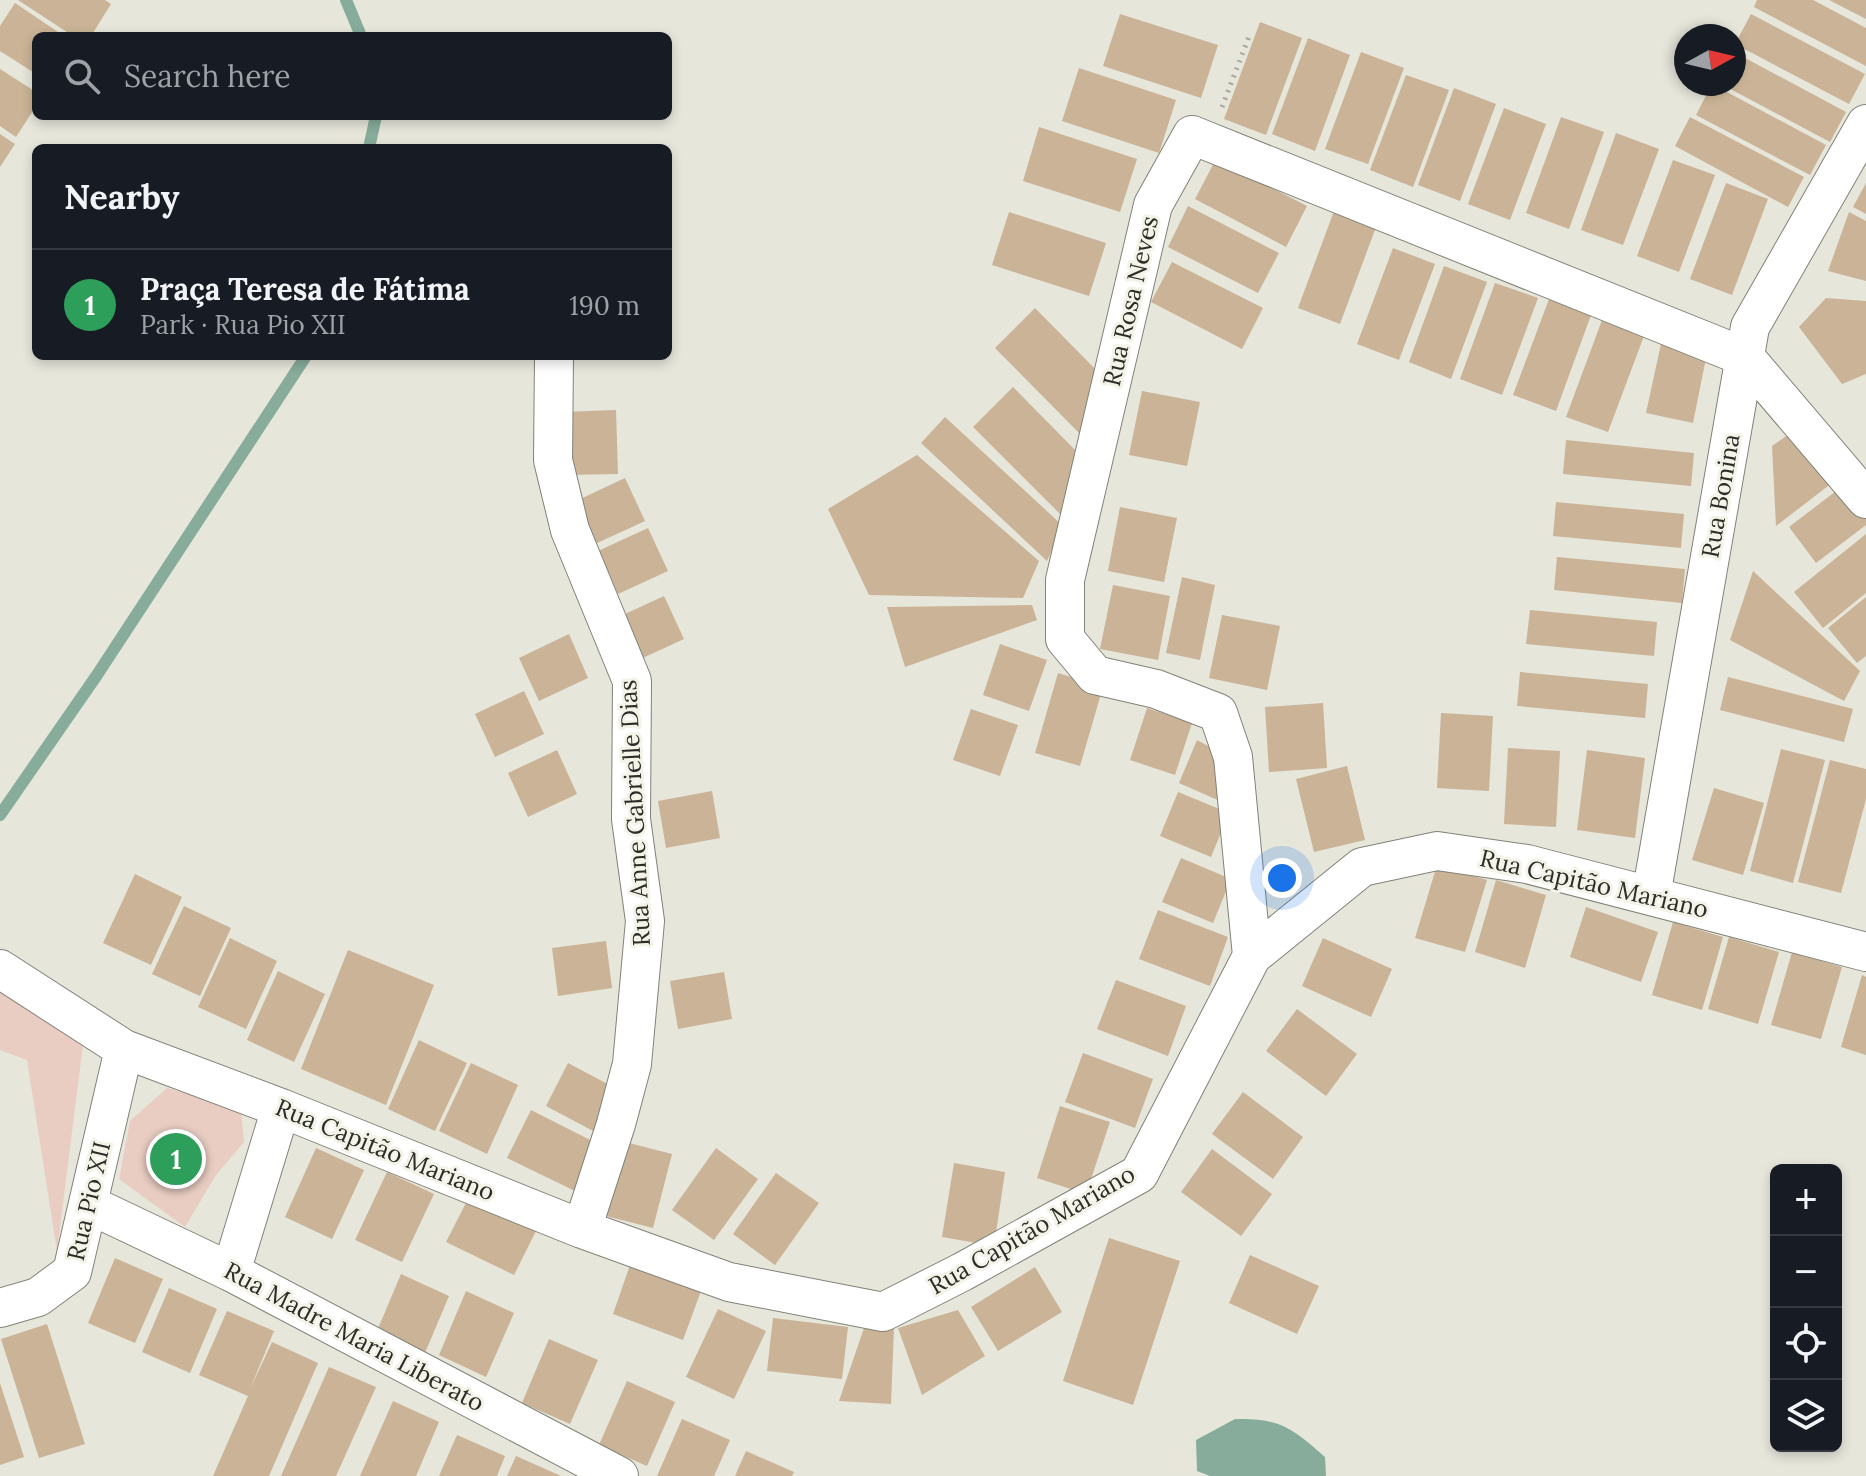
<!DOCTYPE html>
<html lang="en">
<head>
<meta charset="utf-8">
<style>
  body { margin:0; font-family:Lora,serif; background:#242831; color:#f1f3f6 }
  .controls { position:absolute; right:24px; bottom:24px; display:grid; overflow:hidden; border-radius:12px; box-shadow:0 4px 12px #0003 }
  .controls button { width:72px; height:72px; display:grid; place-items:center; padding:0; border:0; border-bottom:2px solid #363941; background:#171b24; color:#f1f3f6; font:40px sans-serif }
  .compass { position:absolute; left:1674px; top:24px; width:72px; height:72px; border-radius:50%; background:#171b24; box-shadow:0 4px 12px #0003; rotate:82deg }
  .you { position:absolute; left:1282px; top:878px; width:28px; height:28px; margin:-20px; border:6px solid #fff; border-radius:50%; background:#1a73e8; box-shadow:0 0 0 12px #1a73e833 }
  .badge { display:grid; place-items:center; width:52px; height:52px; border-radius:50%; background:#944bbd; color:#fff; font-size:26px; font-weight:700 }
  .pin { position:absolute; translate:-50% -50%; border:4px solid #fff; box-shadow:0 2px 8px #0006 }
  .list { margin:0; padding:0; list-style:none }
  h2 { display:flex; justify-content:space-between; align-items:center; height:104px; margin:0; padding:0 32px; font-size:34px }
  h2 small { font-size:26px; font-weight:400; color:#9ea1a6 }
  .list li { display:grid; grid-template-columns:52px 1fr auto; gap:24px; align-items:center; box-sizing:border-box; height:112px; padding:0 32px; border-top:2px solid #363941 }
  .list b { display:block; font-size:30px; white-space:nowrap }
  .list p { margin:0; font-size:26px; white-space:nowrap; color:#9ea1a6 }
  .list em { font-size:26px; font-style:normal; color:#9ea1a6 }
  .icon { flex:none; width:44px; height:44px; fill:none; stroke:currentColor; stroke-width:2; stroke-linecap:round; stroke-linejoin:round }
  .map { position:relative; flex:none; width:1866px; height:1476px; overflow:hidden }
  .search { position:absolute; background:#171b24; box-shadow:0 4px 12px #0003; left:32px; top:32px; width:640px; height:88px; display:flex; align-items:center; gap:20px; box-sizing:border-box; padding:0 28px; border-radius:12px; color:#9ea1a6; font-size:30px }
  .panel { position:absolute; background:#171b24; box-shadow:0 4px 12px #0003; left:32px; top:144px; width:640px; height:216px; border-radius:12px }
  .map>svg:first-child { display:block }
  .green { fill:#e9cdc2 }
  .water { fill:#87ac9b }
  .lines { fill:none; stroke-linecap:round; stroke-linejoin:round }
  .stream { stroke:#87ac9b; stroke-width:12 }
  .building { fill:#cab396 }
  .minor-casing { stroke:#828278; stroke-width:40 }
  .path { stroke:#a7a79e; stroke-width:5; stroke-dasharray:2 6; stroke-linecap:butt }
  .minor { stroke:#fff; stroke-width:38 }
  .labels { text-anchor:middle; stroke-width:6; stroke-linejoin:round; paint-order:stroke }
  .street-label { font-size:24px; fill:#2c2c28; stroke:#f3f3e8 }
</style>
</head>
<body>
<div class="map">
<svg width="1866" height="1476" viewBox="0 0 1866 1476">
  <rect width="100%" height="100%" fill="#e6e6db"/>
  <path class="green" d="M0,985L84,1037L57,1251L27,1060L0,1050Z
    M167,1088L241,1110L244,1142L216,1175L185,1227L119,1179L130,1121Z"/>
  <path class="water" d="M1235,1419C1281,1418 1293,1429 1325,1457L1326,1476H1210L1197,1471L1196,1440Z"/>
  <g class="lines">
    <path class="stream" d="M346,0L361,36
      M369,148L376,116
      M0,815L97,675L306,356"/>
  </g>
  <path class="building" d="M18,0H105L111,4L91,36H73Z
    M1757,0H1813L1866,28V66L1754,7Z
    M1829,0H1866V19Z
    M15,3L64,36H36V74L0,51V26Z
    M1120,14L1218,45L1201,98L1103,66Z
    M1751,14L1865,74L1849,104L1735,44Z
    M1260,22L1302,38L1266,135L1224,119Z
    M1308,38L1350,55L1315,151L1272,134Z
    M1361,52L1404,68L1368,164L1325,149Z
    M1734,52L1846,112L1830,142L1721,84H1734Z
    M1079,68L1176,100L1159,153L1062,121Z
    M0,69L36,92V106L16,137L0,126Z
    M1406,75L1449,90L1413,187L1370,170Z
    M1712,84L1826,145L1810,175L1696,115Z
    M1454,88L1496,104L1460,201L1418,185Z
    M1504,108L1546,124L1510,220L1468,204Z
    M1561,117L1604,132L1569,229L1526,213Z
    M1690,117L1804,177L1788,207L1675,146Z
    M1039,127L1137,159L1120,212L1023,181Z
    M1616,133L1659,149L1623,245L1581,230Z
    M0,134L15,144L0,167Z
    M1216,159L1307,206L1286,247L1195,199Z
    M1673,160L1715,175L1679,272L1637,256Z
    M1726,183L1768,199L1732,295L1690,279Z
    M1866,183V214L1853,207Z
    M1188,206L1279,253L1258,293L1168,247Z
    M1334,211L1376,227L1340,324L1298,308Z
    M1009,212L1106,243L1089,296L992,265Z
    M1849,212L1866,221V281L1828,271Z
    M1393,248L1435,264L1399,360L1357,344Z
    M1172,262L1263,308L1242,349L1151,302Z
    M1444,266L1487,282L1451,379L1409,362Z
    M1495,283L1538,298L1502,395L1460,379Z
    M1826,298L1866,301V374L1842,384L1799,327Z
    M1549,299L1591,315L1556,411L1513,395Z
    M1035,308L1105,379L1083,437L995,348Z
    M1602,320L1644,336L1608,432L1566,417Z
    M1662,339L1708,348L1693,423L1646,413Z
    M1013,387L1082,457L1061,515L973,427Z
    M1142,391L1200,402L1187,466L1129,455Z
    M616,410L618,474L565,475L563,412Z
    M945,417L1063,526L1047,561L921,443Z
    M1792,432L1832,483L1776,526L1772,446Z
    M1566,440L1694,453L1691,486L1563,474Z
    M917,455L1039,561L1023,598L869,595L828,509Z
    M625,478L645,521L595,544L576,501Z
    M1844,485L1866,513V525L1816,563L1789,527Z
    M1556,502L1684,514L1681,548L1553,536Z
    M1120,507L1177,518L1164,582L1108,571Z
    M648,528L668,571L618,594L598,551Z
    M1866,534V593L1823,628L1794,592Z
    M1557,557L1685,569L1682,603L1554,590Z
    M1753,571L1860,671L1844,701L1730,640Z
    M1182,577L1215,585L1200,660L1166,653Z
    M1113,585L1170,596L1158,660L1100,649Z
    M664,596L684,639L634,662L614,619Z
    M1866,597V656L1857,663L1828,628Z
    M1032,605L1037,620L905,667L887,607Z
    M1530,610L1657,622L1654,656L1526,644Z
    M1222,615L1280,626L1267,690L1209,678Z
    M569,634L588,678L539,701L519,658Z
    M1000,644L1047,660L1029,711L983,695Z
    M1520,672L1648,684L1645,718L1517,706Z
    M1058,673L1103,687L1080,766L1035,753Z
    M1728,677L1853,709L1844,742L1720,710Z
    M524,691L544,734L495,757L475,714Z
    M1323,703L1327,768L1269,772L1265,707Z
    M1147,708L1192,723L1175,775L1130,760Z
    M971,709L1018,725L1000,776L953,760Z
    M1441,713L1493,716L1489,791L1437,788Z
    M1197,740L1221,753L1229,805L1179,783Z
    M1508,748L1560,751L1556,827L1504,824Z
    M1781,749L1825,760L1793,883L1750,871Z
    M557,750L577,794L528,817L508,773Z
    M1587,750L1645,758L1635,838L1577,830Z
    M1830,760L1866,769V799L1841,893L1798,882Z
    M1347,766L1365,840L1314,852L1296,779Z
    M1714,788L1764,803L1743,875L1692,860Z
    M712,791L720,838L666,848L658,801Z
    M1178,792L1229,813L1211,857L1160,836Z
    M1181,858L1231,879L1213,923L1162,902Z
    M1437,865L1487,880L1465,952L1415,938Z
    M135,874L182,897L151,965L103,943Z
    M1496,880L1546,895L1525,968L1475,952Z
    M184,906L231,928L200,996L152,974Z
    M1586,907L1658,932L1641,982L1570,957Z
    M1158,910L1228,937L1210,986L1139,959Z
    M1673,922L1723,937L1702,1010L1652,995Z
    M1729,937L1779,952L1758,1024L1708,1009Z
    M230,938L277,961L246,1029L198,1007Z
    M1323,938L1392,969L1371,1017L1302,986Z
    M606,941L612,988L558,996L552,948Z
    M348,950L434,985L386,1105L301,1069Z
    M1792,952L1842,967L1821,1039L1771,1025Z
    M278,971L325,994L294,1062L247,1040Z
    M724,972L732,1019L678,1029L670,981Z
    M1862,975L1866,977V1055L1841,1047Z
    M1116,980L1186,1006L1168,1056L1097,1029Z
    M1297,1009L1357,1054L1326,1096L1266,1051Z
    M419,1040L467,1063L435,1131L388,1109Z
    M1083,1053L1153,1079L1135,1128L1065,1102Z
    M471,1063L518,1085L487,1154L439,1131Z
    M568,1063L617,1089L595,1132L546,1106Z
    M1243,1092L1303,1137L1273,1179L1212,1134Z
    M1060,1106L1110,1122L1086,1194L1037,1178Z
    M531,1110L598,1144L575,1191L507,1158Z
    M621,1141L672,1154L653,1228L602,1215Z
    M316,1148L364,1170L332,1239L285,1217Z
    M716,1148L758,1179L714,1240L672,1210Z
    M1212,1149L1272,1194L1241,1236L1181,1192Z
    M954,1163L1005,1172L994,1246L942,1237Z
    M387,1172L434,1194L402,1262L355,1240Z
    M776,1173L819,1203L775,1265L733,1234Z
    M470,1195L537,1229L514,1275L446,1242Z
    M1109,1238L1180,1261L1133,1405L1063,1381Z
    M1250,1255L1319,1286L1297,1334L1229,1303Z
    M115,1258L163,1279L135,1343L88,1323Z
    M630,1265L701,1291L683,1340L613,1314Z
    M1035,1267L1062,1312L998,1351L971,1307Z
    M401,1274L449,1296L422,1360L374,1338Z
    M169,1288L217,1309L190,1373L142,1352Z
    M466,1291L514,1313L486,1377L439,1355Z
    M718,1309L766,1331L734,1399L686,1377Z
    M958,1310L985,1356L922,1395L898,1328Z
    M227,1311L274,1331L250,1389L272,1342L318,1363L269,1476H213L248,1396L199,1375Z
    M773,1318L848,1327L842,1379L767,1371Z
    M47,1324L85,1444L39,1458L1,1339Z
    M864,1328H894L891,1404L839,1401Z
    M549,1339L598,1360L570,1424L522,1403Z
    M329,1367L376,1387L336,1476H281Z
    M627,1381L675,1402L647,1466L599,1445Z
    M0,1383L24,1457L0,1465Z
    M393,1401L439,1422L416,1476H360Z
    M682,1419L730,1440L714,1476H657Z
    M457,1435L505,1456L497,1476H439Z
    M746,1451L794,1472L792,1476H735Z
    M516,1456L561,1476H507Z"/>
  <g class="lines">
    <g class="minor-casing">
      <path id="minor" d="M554,356L553,460L570,530L632,681L631,819L645,921L632,1064L616,1124L582,1229
        M1651,896L1750,327L1866,124
        M1252,956L1233,757L1218,713L1156,689L1095,675L1065,639V580L1153,205L1192,135L1745,357L1866,499
        M0,969L124,1049L281,1108L582,1229L729,1282L883,1312L962,1272L1139,1174L1252,956L1362,867L1437,851L1527,864L1866,952
        M88,1204L231,1272L619,1476
        M231,1272L281,1108
        M0,1308L38,1297L72,1272L124,1049"/>
    </g>
    <path class="path" d="M1222,107L1250,34"/>
    <use href="#minor" class="minor"/>
  </g>
  <g class="labels">
    <g class="street-label">
      <text transform="translate(1131 301) rotate(-77)" y="8">Rua Rosa Neves</text>
      <text transform="translate(1721 496) rotate(-80)" y="8">Rua Bonina</text>
      <text transform="translate(635 813) rotate(-93)" y="8">Rua Anne Gabrielle Dias</text>
      <text transform="translate(1594 884) rotate(13)" y="8">Rua Capitão Mariano</text>
      <text transform="translate(385 1150) rotate(22)" y="8">Rua Capitão Mariano</text>
      <text transform="translate(89 1201) rotate(-77)" y="8">Rua Pio XII</text>
      <text transform="translate(1032 1230) rotate(-30)" y="8">Rua Capitão Mariano</text>
      <text transform="translate(354 1337) rotate(28)" y="8">Rua Madre Maria Liberato</text>
    </g>
  </g>
</svg>
<div class="controls">
<button>+</button>
<button>−</button>
<button><svg class="icon" aria-label="locate" viewBox="0 0 24 24"><circle cx="12" cy="12" r="6"/><path d="M12 2v4M12 18v4M2 12h4M18 12h4"/></svg></button>
<button><svg class="icon" aria-label="layers" viewBox="0 0 24 24"><path d="M12 4l9 5-9 5-9-5zM3 14l9 5 9-5"/></svg></button>
</div>
<svg class="compass" viewBox="-18 -18 36 36"><path d="M0-13l5 13h-10z" fill="#e53935"/><path d="M0 13l5-13h-10z" fill="#9ea1a6"/></svg>
<div class="you"></div>
<div class="pin badge" style="left:176px;top:1159px;background:#2e9e5b">1</div>
<div class="search"><svg class="icon" aria-label="search" viewBox="0 0 24 24"><circle cx="10" cy="10" r="6"/><path d="M15 15l6 6"/></svg>Search here</div>
<section class="panel">
<h2>Nearby<small></small></h2>
<ul class="list">
<li><span class="badge" style="background:#2e9e5b">1</span><div><b>Praça Teresa de Fátima</b><p>Park · Rua Pio XII</p></div><em>190 m</em></li>
</ul>
</section>
</div>
</body>
</html>
